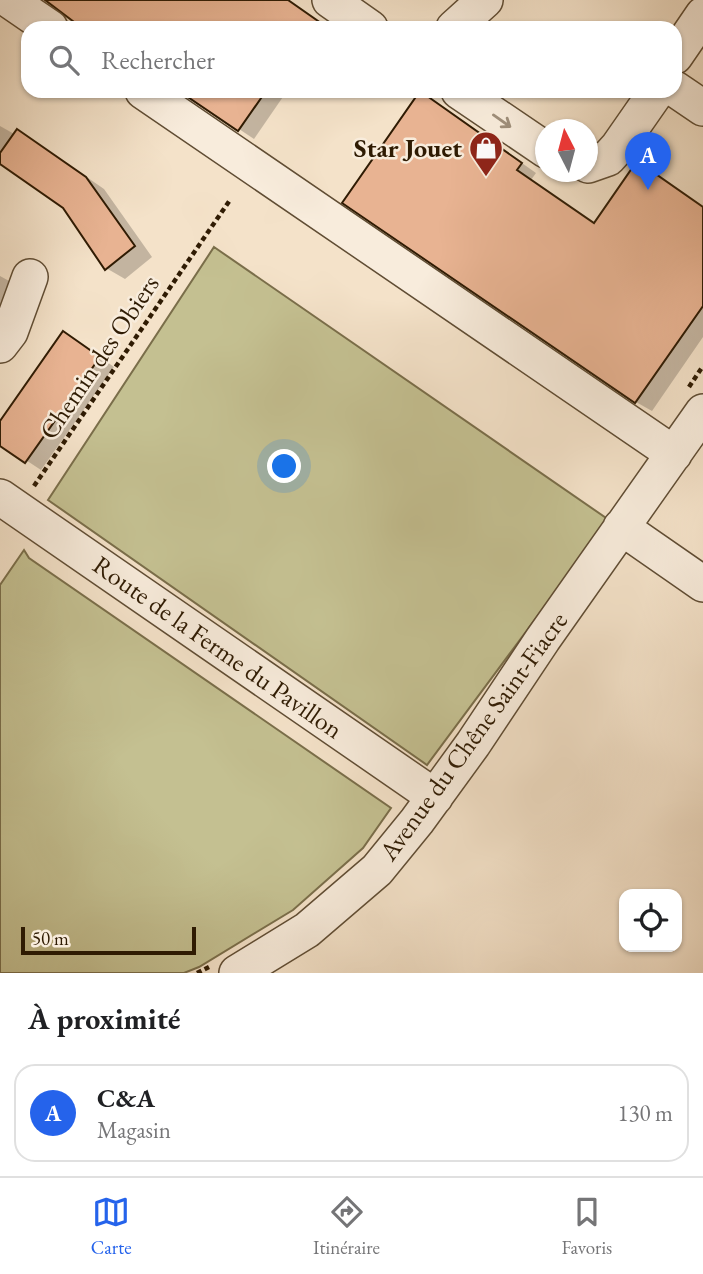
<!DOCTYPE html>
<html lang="fr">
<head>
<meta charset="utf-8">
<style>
  body { margin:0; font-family:"EB Garamond",serif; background:#f2f2f2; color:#202124 }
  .controls { position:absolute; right:21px; bottom:21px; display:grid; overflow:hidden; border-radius:14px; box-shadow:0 2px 5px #0004 }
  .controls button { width:63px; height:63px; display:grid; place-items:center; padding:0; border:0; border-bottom:2px solid #e0e0e0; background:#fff; color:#202124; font:35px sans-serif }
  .compass { position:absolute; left:535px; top:119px; width:63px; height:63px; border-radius:50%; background:#fff; box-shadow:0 2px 5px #0004; rotate:354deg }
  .scale { position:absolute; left:21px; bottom:18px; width:175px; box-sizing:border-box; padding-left:7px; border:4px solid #2f1b03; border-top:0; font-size:19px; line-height:24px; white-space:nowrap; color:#2f1b03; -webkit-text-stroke:5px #f8ecdc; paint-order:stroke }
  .you { position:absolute; left:285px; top:467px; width:24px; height:24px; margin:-18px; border:5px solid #fff; border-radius:50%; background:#1a73e8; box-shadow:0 0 0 10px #1a73e833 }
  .badge { display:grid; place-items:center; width:46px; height:46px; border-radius:50%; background:#2563eb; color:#fff; font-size:23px; font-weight:700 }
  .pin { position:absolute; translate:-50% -58px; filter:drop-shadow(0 2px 4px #0008) }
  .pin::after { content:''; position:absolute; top:37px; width:24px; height:21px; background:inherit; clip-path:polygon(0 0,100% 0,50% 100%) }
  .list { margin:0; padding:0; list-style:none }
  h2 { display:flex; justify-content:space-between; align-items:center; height:91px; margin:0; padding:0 28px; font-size:30px }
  h2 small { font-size:23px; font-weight:400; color:#757577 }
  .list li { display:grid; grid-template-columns:46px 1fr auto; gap:21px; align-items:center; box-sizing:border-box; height:98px; margin:0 14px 14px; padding:0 14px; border:2px solid #e0e0e0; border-radius:21px }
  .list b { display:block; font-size:26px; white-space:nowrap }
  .list p { margin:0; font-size:23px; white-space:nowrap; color:#757577 }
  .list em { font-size:23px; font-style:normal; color:#757577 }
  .icon { flex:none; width:38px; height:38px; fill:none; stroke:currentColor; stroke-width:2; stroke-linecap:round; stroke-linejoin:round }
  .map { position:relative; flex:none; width:703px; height:973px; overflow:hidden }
  .search { position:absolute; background:#fff; box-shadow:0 2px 5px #0004; left:21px; right:21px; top:21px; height:77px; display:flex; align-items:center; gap:18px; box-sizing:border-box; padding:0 24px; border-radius:21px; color:#757577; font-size:26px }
  .sheet { height:203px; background:#fff }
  nav { display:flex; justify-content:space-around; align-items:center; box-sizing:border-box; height:98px; border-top:2px solid #e0e0e0; background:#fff; font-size:19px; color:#757577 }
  nav a { display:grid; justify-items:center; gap:4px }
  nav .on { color:#2563eb }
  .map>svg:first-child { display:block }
  .green { fill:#c4c091; stroke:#7a6e4a; stroke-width:2 }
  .shadow { fill:#0003 }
  .building { fill:#e8b392; stroke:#2f1b03; stroke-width:2 }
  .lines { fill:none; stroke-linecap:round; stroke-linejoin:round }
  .minor-casing { stroke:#604d34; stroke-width:38 }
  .path { stroke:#2f1b03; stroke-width:4.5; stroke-dasharray:5 3.5; stroke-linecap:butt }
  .minor { stroke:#f8ecdc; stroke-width:35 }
  .oneway { stroke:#9e8e7a }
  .labels { text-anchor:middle; stroke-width:5; stroke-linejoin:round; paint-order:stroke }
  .poi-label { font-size:26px; font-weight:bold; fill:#2f1b03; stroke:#f8ecdc; text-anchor:end }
  .street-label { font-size:26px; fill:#2f1b03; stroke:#f8ecdc }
</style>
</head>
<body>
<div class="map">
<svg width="703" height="973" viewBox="0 0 703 973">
  <rect width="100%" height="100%" fill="#f4e2c9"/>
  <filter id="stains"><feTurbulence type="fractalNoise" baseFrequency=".00286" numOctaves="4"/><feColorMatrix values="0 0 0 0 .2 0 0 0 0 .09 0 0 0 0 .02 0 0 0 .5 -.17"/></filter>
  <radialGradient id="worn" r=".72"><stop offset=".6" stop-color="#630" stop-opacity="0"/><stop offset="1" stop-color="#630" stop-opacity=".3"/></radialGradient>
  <path class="green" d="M214,247L609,520L427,765L48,500Z
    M24,550L29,558L391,808L363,848L293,910L199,967L184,973H0V585Z"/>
  <path class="shadow" d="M182,91H287L254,139Z
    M435,102L536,173L531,180L595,224L703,207V337L652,411L636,402L345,202Z
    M0,126L16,135L18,131L36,142L104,189L152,257L125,279L106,268L64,207L2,163L0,166Z
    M0,276L11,282L0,312Z
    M79,342L114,367L41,470L0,443V424Z"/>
  <path class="building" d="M45,0H288L328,28H82Z
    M179,91H266L238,131Z
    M420,91L522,163L517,170L594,223L637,161L703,207V306L635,403L342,203Z
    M17,129L86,177L135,246L105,270L63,208L0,164V153Z
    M63,331L100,357L25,463L0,446V421Z"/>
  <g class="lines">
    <g class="minor-casing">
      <path id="minor" d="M9,0L50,28
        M330,0L370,28
        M454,28L485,0
        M675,56L703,15
        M675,89L703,108
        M143,91L674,454
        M459,91L546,150
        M588,165L608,158L618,147L657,91
        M0,345L10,332L30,277
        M0,497L435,797
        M621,527L703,584
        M237,973L307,930L377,870L417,821L473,744L543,639L703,412"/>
    </g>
    <path class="path" d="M689,387L703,366
      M34,486L230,200
      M197,973L209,967"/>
    <use href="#minor" class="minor"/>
  </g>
  <defs><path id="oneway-shaft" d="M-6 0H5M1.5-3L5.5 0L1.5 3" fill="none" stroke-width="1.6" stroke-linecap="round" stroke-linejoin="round" transform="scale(1.75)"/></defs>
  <use class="oneway" href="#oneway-shaft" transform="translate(502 121) rotate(35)"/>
  <defs>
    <g id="shop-pin" transform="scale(1.75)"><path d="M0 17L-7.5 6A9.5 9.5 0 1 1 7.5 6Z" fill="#8f2418" stroke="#f8ecdc"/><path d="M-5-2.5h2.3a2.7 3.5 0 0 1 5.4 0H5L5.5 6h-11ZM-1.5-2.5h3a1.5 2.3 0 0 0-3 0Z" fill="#fff"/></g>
  </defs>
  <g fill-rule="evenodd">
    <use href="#shop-pin" x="486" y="148"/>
  </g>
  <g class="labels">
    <g class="poi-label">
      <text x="462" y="157">Star Jouet</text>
    </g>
    <g class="street-label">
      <text transform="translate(99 357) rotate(-56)" y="9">Chemin des Obiers</text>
      <text transform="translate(218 647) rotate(35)" y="9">Route de la Ferme du Pavillon</text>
      <text transform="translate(473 736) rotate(-54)" y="9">Avenue du Chêne Saint-Fiacre</text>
    </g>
  </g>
  <rect width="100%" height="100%" filter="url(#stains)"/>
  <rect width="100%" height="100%" fill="url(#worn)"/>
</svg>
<div class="controls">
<button><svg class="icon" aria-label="locate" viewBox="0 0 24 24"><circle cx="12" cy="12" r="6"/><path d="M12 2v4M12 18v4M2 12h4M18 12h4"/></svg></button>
</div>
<svg class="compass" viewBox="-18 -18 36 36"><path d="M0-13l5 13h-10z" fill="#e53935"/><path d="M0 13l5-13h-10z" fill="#757577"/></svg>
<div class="scale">50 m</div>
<div class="you"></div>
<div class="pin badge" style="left:648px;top:190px">A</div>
<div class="search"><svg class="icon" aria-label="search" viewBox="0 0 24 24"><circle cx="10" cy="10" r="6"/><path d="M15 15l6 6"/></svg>Rechercher</div>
</div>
<section class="sheet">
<h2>À proximité<small></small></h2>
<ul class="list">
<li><span class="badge">A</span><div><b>C&amp;A</b><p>Magasin</p></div><em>130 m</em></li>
</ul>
</section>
<nav>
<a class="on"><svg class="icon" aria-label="map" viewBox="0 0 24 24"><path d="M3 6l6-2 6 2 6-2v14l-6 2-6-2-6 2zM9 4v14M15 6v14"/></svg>Carte</a>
<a><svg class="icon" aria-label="directions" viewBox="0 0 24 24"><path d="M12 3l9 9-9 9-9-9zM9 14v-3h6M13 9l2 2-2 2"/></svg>Itinéraire</a>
<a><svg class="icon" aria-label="saved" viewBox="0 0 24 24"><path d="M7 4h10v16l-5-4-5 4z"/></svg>Favoris</a>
</nav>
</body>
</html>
